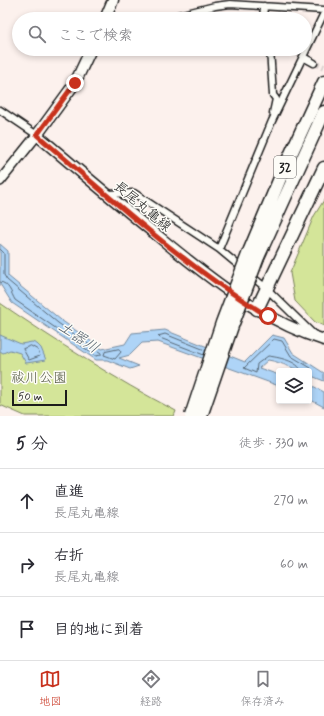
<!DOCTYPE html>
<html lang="ja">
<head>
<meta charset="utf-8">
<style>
  body { margin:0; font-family:Mynerve,"Klee One",sans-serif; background:#f7f7f7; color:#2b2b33 }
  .controls { position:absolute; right:12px; bottom:12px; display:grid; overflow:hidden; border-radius:4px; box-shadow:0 2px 6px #0003 }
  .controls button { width:36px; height:36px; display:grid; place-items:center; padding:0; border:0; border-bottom:1px solid #e1e1e2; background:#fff; color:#2b2b33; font:20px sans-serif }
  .scale { position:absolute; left:12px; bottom:10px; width:55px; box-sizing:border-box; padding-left:4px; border:2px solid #1c1c1c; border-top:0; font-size:11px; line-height:14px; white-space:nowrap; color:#1c1c1c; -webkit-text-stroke:3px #fdfcf7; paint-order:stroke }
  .stop { position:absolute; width:12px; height:12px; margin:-9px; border:3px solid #c8321e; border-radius:50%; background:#fff }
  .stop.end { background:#c8321e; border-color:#fff; box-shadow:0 1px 4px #0008 }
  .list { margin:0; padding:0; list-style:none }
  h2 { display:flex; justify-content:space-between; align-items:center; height:52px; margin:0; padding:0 16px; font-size:17px }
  h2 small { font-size:13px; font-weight:400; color:#7c7c81 }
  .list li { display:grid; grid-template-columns:26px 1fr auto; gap:12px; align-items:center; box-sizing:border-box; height:64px; padding:0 16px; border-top:1px solid #e1e1e2 }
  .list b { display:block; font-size:15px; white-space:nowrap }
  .list p { margin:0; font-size:13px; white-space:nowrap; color:#7c7c81 }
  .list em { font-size:13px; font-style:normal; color:#7c7c81 }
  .icon { flex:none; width:22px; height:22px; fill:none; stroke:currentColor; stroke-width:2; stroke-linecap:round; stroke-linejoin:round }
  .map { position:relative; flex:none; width:324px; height:416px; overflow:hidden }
  .search { position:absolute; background:#fff; box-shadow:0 2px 6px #0003; left:12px; right:12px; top:12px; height:44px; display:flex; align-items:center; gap:10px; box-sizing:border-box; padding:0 14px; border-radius:22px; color:#7c7c81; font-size:15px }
  .sheet { height:244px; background:#fff }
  nav { display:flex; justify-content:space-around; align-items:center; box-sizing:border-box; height:56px; border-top:1px solid #e1e1e2; background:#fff; font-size:11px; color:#7c7c81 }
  nav a { display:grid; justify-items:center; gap:2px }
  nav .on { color:#c8321e }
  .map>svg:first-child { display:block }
  .green { fill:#d4e599; stroke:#78805a }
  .water { fill:#aed4f7; stroke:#748a9f }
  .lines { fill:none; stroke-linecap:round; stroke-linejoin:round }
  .shore { stroke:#566674; stroke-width:1 }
  .street-tunnel { stroke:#dad1ce; stroke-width:6; stroke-dasharray:6 3; stroke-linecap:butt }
  .street-casing { stroke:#1c1c1c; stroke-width:9 }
  .secondary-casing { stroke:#1c1c1c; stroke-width:12 }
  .primary-casing { stroke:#1c1c1c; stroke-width:13 }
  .highway-casing { stroke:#1c1c1c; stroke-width:15 }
  .street { stroke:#fdfcf7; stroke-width:6 }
  .secondary { stroke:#fdfcf7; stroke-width:9 }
  .primary { stroke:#fdfcf7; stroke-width:10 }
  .highway { stroke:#fdfcf7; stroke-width:12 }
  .highway-bridge-casing { stroke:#1c1c1c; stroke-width:15; stroke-linecap:butt }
  .highway-bridge { stroke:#fdfcf7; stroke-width:12 }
  .route { stroke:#c8321e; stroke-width:5 }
  .labels { text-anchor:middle; stroke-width:3; stroke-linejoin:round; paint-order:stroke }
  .shield { fill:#fdfcf7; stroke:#605f5e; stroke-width:1 }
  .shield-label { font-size:13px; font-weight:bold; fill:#1c1c1c }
  .street-label { font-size:14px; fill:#1c1c1c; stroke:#fdfcf7 }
  .park-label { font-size:14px; fill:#535842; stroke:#fdfcf7 }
  .water-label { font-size:15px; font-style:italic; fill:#4f5c69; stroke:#fdfcf7 }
</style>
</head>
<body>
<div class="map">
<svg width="324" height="416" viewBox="0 0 324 416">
  <rect width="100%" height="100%" fill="#fcf1ed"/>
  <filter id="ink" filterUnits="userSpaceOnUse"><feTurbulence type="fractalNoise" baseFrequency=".025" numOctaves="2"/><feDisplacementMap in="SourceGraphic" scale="8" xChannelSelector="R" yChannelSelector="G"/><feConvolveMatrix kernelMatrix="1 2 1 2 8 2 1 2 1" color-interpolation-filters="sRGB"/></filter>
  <g filter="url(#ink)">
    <path class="green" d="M324,200V326L315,322L295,301L290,273L314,216Z
      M0,303C57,342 115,379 176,411L174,416H25L0,405Z"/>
    <path class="water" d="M0,244L8,251V276L61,320L102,349L125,344L132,333L165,330L245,362L272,335L284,338L293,353L324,373V381L309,375V371C295,371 282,362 268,360L259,368L279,375V386L158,342L142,343L130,355L119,358L139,366L130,369L107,360H96L12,303L0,284Z
      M0,335L21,344L32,342L37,344L41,348L46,360L26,363L20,353L10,350L3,353L0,351Z
      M309,384L324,392V407L309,399Z"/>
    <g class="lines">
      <path class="shore" d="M0,249L4,253V275L7,280L58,323L101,353V355L96,356L15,300C11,293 9,283 0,282
        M31,346L38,350L40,356L29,360L23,349Z
        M119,349L121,352L115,359L104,355L105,352Z
        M204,355L160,338L158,336L165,334L205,350
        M301,371C299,361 277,357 268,356L257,364L256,373L244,368L274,339L282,341L291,356L311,368V370L309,371"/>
      <path class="street-tunnel" d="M314,63L324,67"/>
      <g class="street-casing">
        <path id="street" d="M162,19L215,6L230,4L324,10
          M263,19L264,6
          M270,49L273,95L276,99L273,113
          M303,57L314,63
          M0,110L37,135
          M107,194L134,193L219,249L267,289L313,334
          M219,249L272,121L324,13"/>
      </g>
      <g class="secondary-casing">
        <path id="secondary" d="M0,181L37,135"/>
      </g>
      <g class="primary-casing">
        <path id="primary" d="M105,19L113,0
          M91,49L75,83L37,135C77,169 117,203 158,236C209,278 261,320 324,340"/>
      </g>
      <g class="highway-casing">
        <path id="highway" d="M249,252L283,171L324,82
          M258,257L324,112
          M257,309L324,168"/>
      </g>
      <use href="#street" class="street"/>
      <use href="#secondary" class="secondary"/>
      <use href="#primary" class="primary"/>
      <use href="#highway" class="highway"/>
      <g class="highway-bridge-casing">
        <path id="highway-bridge" d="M191,416L222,323L249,252
          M201,416L232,326L258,257"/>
      </g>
      <use href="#highway-bridge" class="highway-bridge"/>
    </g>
  </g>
  <g class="lines" filter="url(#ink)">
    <path class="route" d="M75,83L37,135C111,198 184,266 268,316"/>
  </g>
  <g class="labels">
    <rect class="shield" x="274" y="156" width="22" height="22" rx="3"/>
    <g class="shield-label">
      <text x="285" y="172">32</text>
    </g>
    <g class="street-label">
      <text transform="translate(143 206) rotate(40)" y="5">長尾丸亀線</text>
    </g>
    <g class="park-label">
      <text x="39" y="382">祓川公園</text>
    </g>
    <g class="water-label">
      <text transform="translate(79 337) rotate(34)" y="5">土器川</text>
    </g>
  </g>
</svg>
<div class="controls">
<button><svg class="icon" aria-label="layers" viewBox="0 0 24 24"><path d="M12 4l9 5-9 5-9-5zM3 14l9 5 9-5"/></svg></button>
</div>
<div class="scale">50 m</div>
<div class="stop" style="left:268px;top:316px"></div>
<div class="stop end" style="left:75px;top:83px"></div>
<div class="search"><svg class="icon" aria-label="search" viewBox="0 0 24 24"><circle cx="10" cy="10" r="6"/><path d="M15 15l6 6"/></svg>ここで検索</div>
</div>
<section class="sheet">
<h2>5 分<small>徒歩 · 330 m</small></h2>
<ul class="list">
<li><svg class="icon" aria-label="ahead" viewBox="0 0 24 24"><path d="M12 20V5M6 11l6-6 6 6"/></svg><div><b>直進</b><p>長尾丸亀線</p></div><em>270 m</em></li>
<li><svg class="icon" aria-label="right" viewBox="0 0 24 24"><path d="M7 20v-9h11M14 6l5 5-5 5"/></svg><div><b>右折</b><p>長尾丸亀線</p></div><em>60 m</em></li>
<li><svg class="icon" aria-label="arrive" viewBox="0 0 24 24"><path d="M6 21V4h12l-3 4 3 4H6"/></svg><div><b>目的地に到着</b></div></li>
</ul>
</section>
<nav>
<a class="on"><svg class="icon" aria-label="map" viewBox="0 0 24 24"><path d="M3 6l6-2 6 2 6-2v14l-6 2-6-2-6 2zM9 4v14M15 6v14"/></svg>地図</a>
<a><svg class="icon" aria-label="directions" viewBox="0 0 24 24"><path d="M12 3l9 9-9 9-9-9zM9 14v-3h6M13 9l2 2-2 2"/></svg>経路</a>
<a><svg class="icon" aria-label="saved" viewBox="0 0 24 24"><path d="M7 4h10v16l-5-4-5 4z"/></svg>保存済み</a>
</nav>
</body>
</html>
